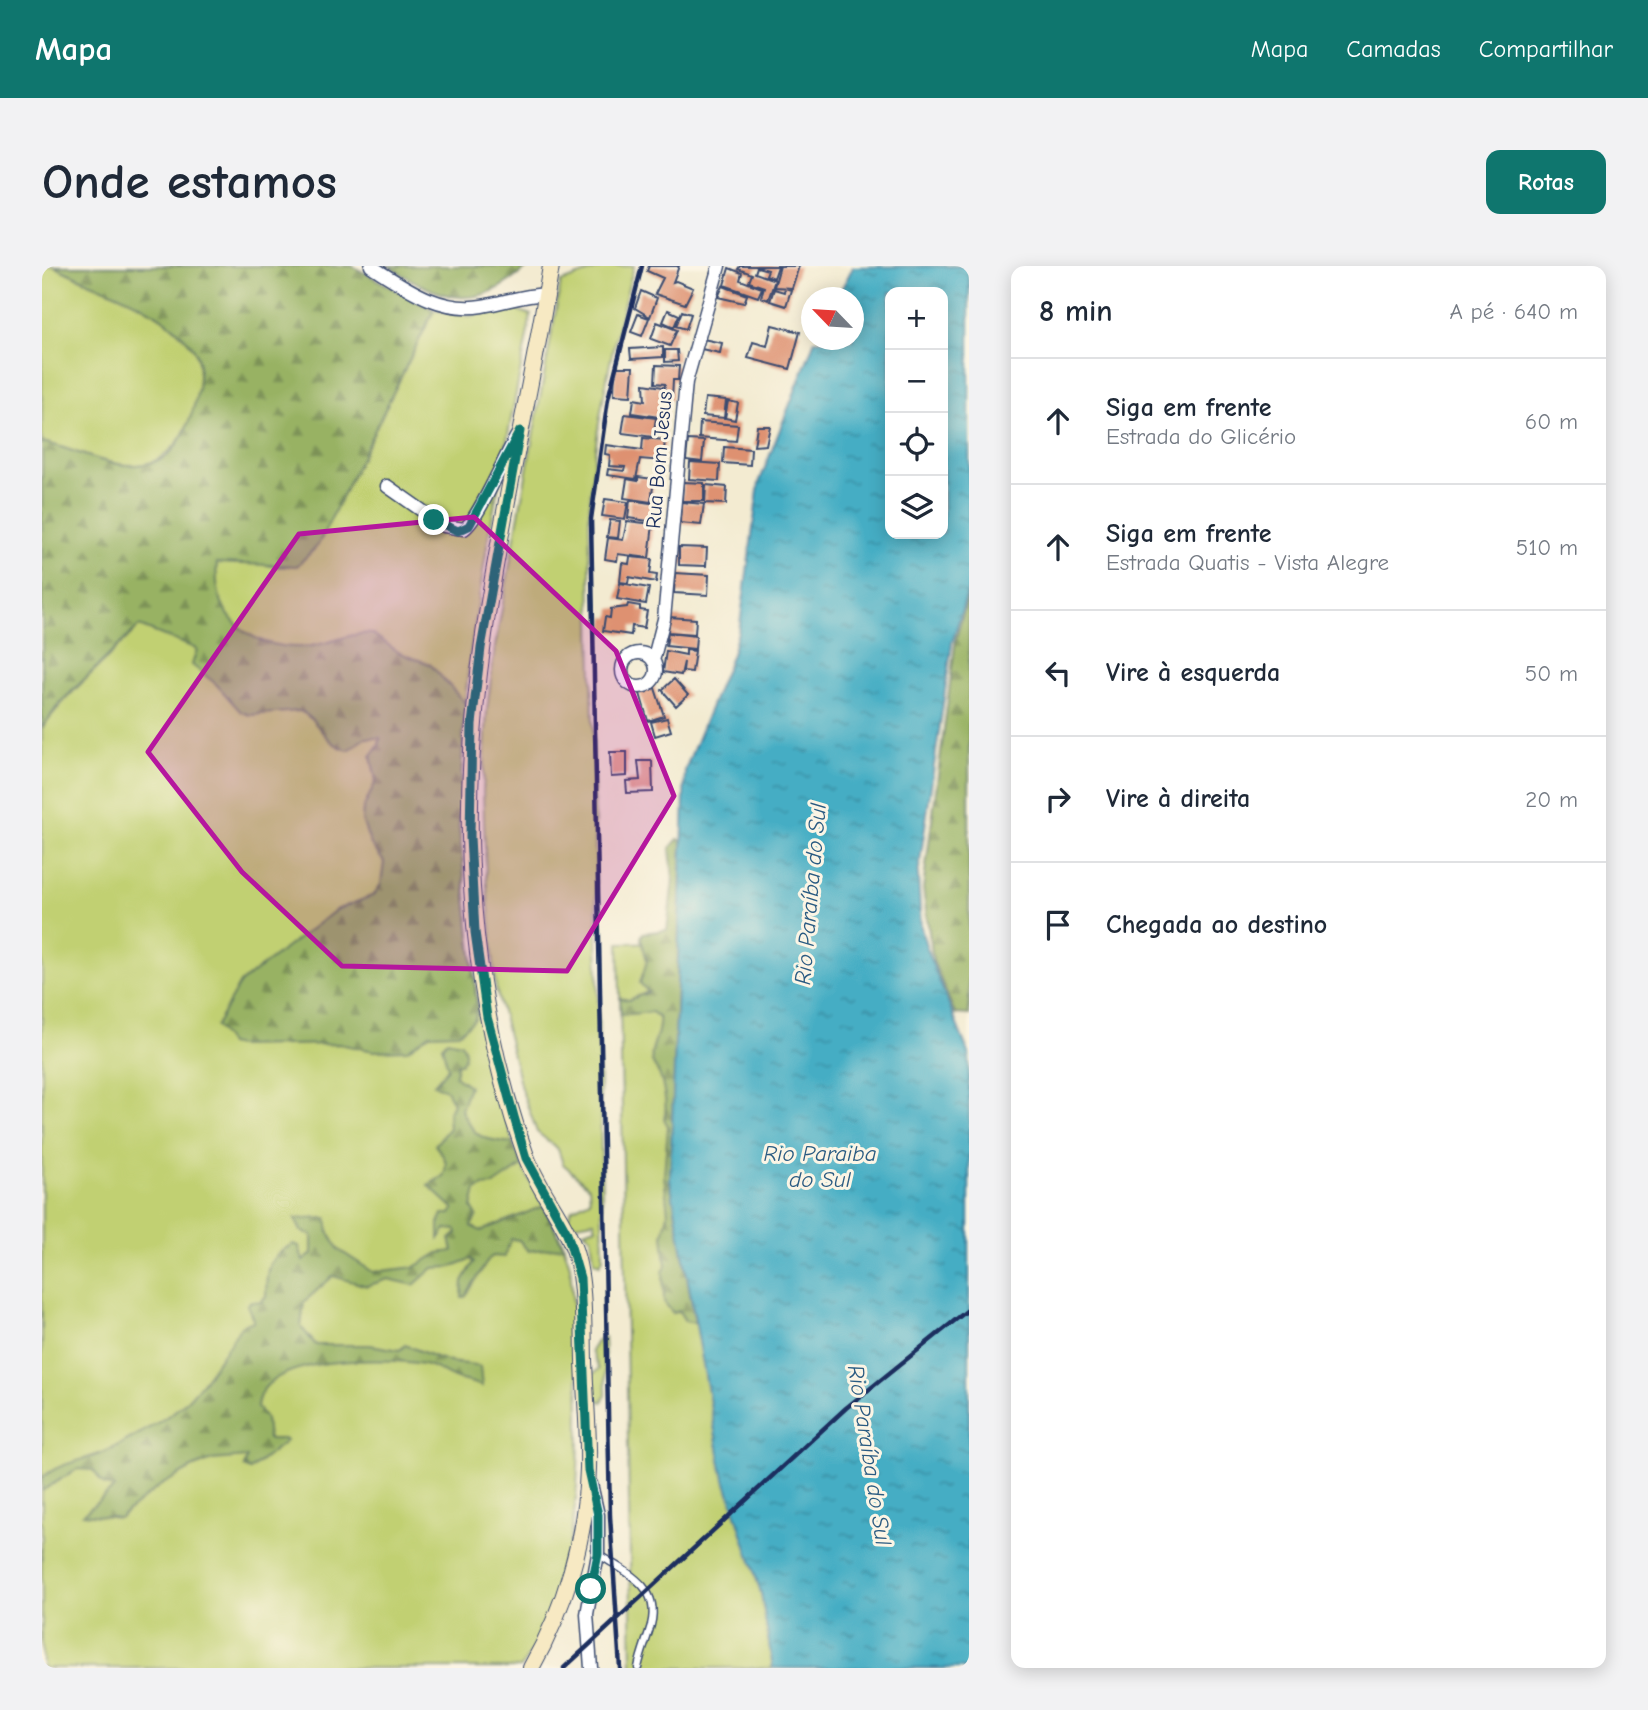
<!DOCTYPE html>
<html lang="pt">
<head>
<meta charset="utf-8">
<style>
  body { margin:0; font-family:"Comic Neue",sans-serif; background:#f2f2f3; color:#1f2937 }
  .controls { position:absolute; right:21px; top:21px; display:grid; overflow:hidden; border-radius:14px; box-shadow:0 4px 18px #0003 }
  .controls button { width:63px; height:63px; display:grid; place-items:center; padding:0; border:0; border-bottom:2px solid #e0e1e3; background:#fff; color:#1f2937; font:35px sans-serif }
  .compass { position:absolute; left:759px; top:21px; width:63px; height:63px; border-radius:50%; background:#fff; box-shadow:0 4px 18px #0003; rotate:295deg }
  .stop { position:absolute; width:21px; height:21px; margin:-16px; border:5px solid #0f766e; border-radius:50%; background:#fff }
  .stop.end { background:#0f766e; border-color:#fff; box-shadow:0 2px 7px #0008 }
  .list { margin:0; padding:0; list-style:none }
  h2 { display:flex; justify-content:space-between; align-items:center; height:91px; margin:0; padding:0 28px; font-size:30px }
  h2 small { font-size:23px; font-weight:400; color:#747a83 }
  .list li { display:grid; grid-template-columns:46px 1fr auto; gap:21px; align-items:center; box-sizing:border-box; height:126px; padding:0 28px; border-top:2px solid #e0e1e3 }
  .list b { display:block; font-size:26px; white-space:nowrap }
  .list p { margin:0; font-size:23px; white-space:nowrap; color:#747a83 }
  .list em { font-size:23px; font-style:normal; color:#747a83 }
  .icon { flex:none; width:38px; height:38px; fill:none; stroke:currentColor; stroke-width:2; stroke-linecap:round; stroke-linejoin:round }
  .map { position:relative; flex:none; width:927px; height:1402px; overflow:hidden; border-radius:14px }
  header { display:flex; align-items:center; gap:42px; box-sizing:border-box; height:98px; padding:0 35px; background:#0f766e; color:#fff }
  header strong { font-size:33px }
  nav { display:flex; gap:38px; margin-inline-start:auto; font-size:24px }
  .intro { display:flex; align-items:center; justify-content:space-between; box-sizing:border-box; height:168px; padding:0 42px }
  h1 { margin:0; font-size:49px }
  .button { padding:18px 32px; border-radius:14px; background:#0f766e; color:#fff; font-size:24px; font-weight:700 }
  main { display:flex; gap:42px; padding:0 42px }
  aside { flex:1; background:#fff; border-radius:14px; box-shadow:0 4px 18px #0003 }
  .map>svg:first-child { display:block }
  .grass { fill:#c1d072; stroke:#6e8068; stroke-width:2 }
  .forest { fill:url(#forest-firs); stroke:#5a7061; stroke-width:2 }
  .water { fill:url(#water-ripples); stroke:#306e91; stroke-width:2; fill-rule:evenodd }
  .building { fill:#de9171 }
  .lines { fill:none; stroke-linecap:round; stroke-linejoin:round }
  .lane-casing { stroke:#3b4b6f; stroke-width:9 }
  .street-casing { stroke:#3b4b6f; stroke-width:15 }
  .secondary-casing { stroke:#3b4b6f; stroke-width:18 }
  .lane { stroke:#fff; stroke-width:6 }
  .street { stroke:#fff; stroke-width:12 }
  .secondary { stroke:#f7e9c3; stroke-width:16 }
  .rail { stroke:#1b2f5e; stroke-width:4.5 }
  .route { stroke:#0f766e; stroke-width:9 }
  .marked { fill:#b5179e; fill-opacity:0.2; stroke:#b5179e; stroke-width:5; stroke-linejoin:round }
  .labels { text-anchor:middle; stroke-width:6; stroke-linejoin:round; paint-order:stroke }
  .street-label { font-size:21px; fill:#1b2f5e; stroke:#fcf5e5 }
  .water-label { font-size:23px; font-style:italic; fill:#2a5b82; stroke:#fcf5e5 }
</style>
</head>
<body>
<header>
<strong>Mapa</strong>
<nav><a>Mapa</a><a>Camadas</a><a>Compartilhar</a></nav>
</header>
<div class="intro"><h1>Onde estamos</h1><a class="button">Rotas</a></div>
<main>
<div class="map">
<svg width="927" height="1402" viewBox="0 0 927 1402">
  <defs>
    <pattern id="forest-firs" width="22" height="20" patternUnits="userSpaceOnUse" patternTransform="scale(1.75)"><rect width="22" height="20" fill="#98b264"/><path d="M5 1l3.5 6h-7zM16 11l3.5 6h-7z" fill="#7b9156"/></pattern>
    <pattern id="water-ripples" width="26" height="14" patternUnits="userSpaceOnUse" patternTransform="scale(1.75)"><rect width="26" height="14" fill="#45adc4"/><path d="M2 4q2-2 4 0t4 0M15 11q2-2 4 0t4 0" fill="none" stroke="#398da2"/></pattern>
  </defs>
  <rect width="100%" height="100%" fill="#fcf5e5"/>
  <filter id="ink" filterUnits="userSpaceOnUse"><feTurbulence type="fractalNoise" baseFrequency=".0143" numOctaves="2"/><feDisplacementMap in="SourceGraphic" scale="14" xChannelSelector="R" yChannelSelector="G"/><feConvolveMatrix kernelMatrix="1 2 1 2 8 2 1 2 1" color-interpolation-filters="sRGB"/></filter>
  <filter id="wash" filterUnits="userSpaceOnUse"><feTurbulence type="fractalNoise" baseFrequency=".00686" numOctaves="4" result="noise"/><feDisplacementMap in="SourceGraphic" scale="28" xChannelSelector="R" yChannelSelector="G"/><feGaussianBlur stdDeviation="1.57" result="paint"/><feColorMatrix in="noise" values="0 0 0 0 0 0 0 0 0 0 0 0 0 0 0 0 0 1.4 0 .05"/><feComposite in="paint" operator="in"/></filter>
  <g filter="url(#wash)">
    <rect width="100%" height="100%" fill="#f3ebd1"/>
    <path class="grass" d="M0,0H12C52,21 106,35 138,67C144,72 152,81 154,88C166,129 141,199 93,199C61,200 30,182 0,176Z
      M565,0H592C569,81 552,164 547,248L561,992L558,998L552,995L549,971L542,965L554,961L552,955L529,959L525,953L530,943L548,934L547,921L521,898L516,883L495,866L479,822L454,722L444,609L441,526L445,444L453,381L519,16Z
      M472,43L489,49L447,268L428,390L417,491V561L437,752L474,889L520,975L528,1000C538,1130 555,1288 479,1402H0V462C25,428 56,403 84,373C107,350 143,310 173,297C214,280 236,326 276,279L392,44L427,50Z
      M637,676L628,914L680,1204L719,1327L731,1402H590L577,677Z
      M562,1071L564,1129L560,1136L550,1130V1109L557,1103L549,1085L556,1074Z"/>
    <path class="forest" d="M12,0H310L392,44L276,279L255,300L175,297C170,351 208,383 262,381C285,380 308,365 331,368L358,387L388,398L423,437L417,561L435,741L433,753L417,767L388,768L365,784L332,785L297,778L195,780L187,778L174,760L198,717L294,644L332,629L339,618L342,596L328,577L320,554L321,543L334,515L329,490L337,479L338,472H323L307,484C281,479 278,454 258,445L208,449L199,446L174,418L150,399L155,383L97,360L17,438L0,462V176C30,182 63,201 94,199C103,199 118,195 125,190C146,173 166,111 153,85C151,80 144,73 140,69C111,37 50,20 12,0Z
      M346,0H487C432,48 403,35 346,0Z
      M927,327V749L913,748L891,695L881,623L914,372Z
      M636,573L640,575L628,914L653,1057L643,1055L637,1045L631,1047L622,1036L621,1006L624,1000L621,969L626,948L622,909L626,860L622,853C626,840 622,823 618,810C616,804 611,801 610,795C607,780 619,770 617,752L610,746L579,749L578,732L587,734L606,726L598,717L605,695L599,672L601,667L625,664L631,614L628,582Z
      M405,774L419,777C425,785 424,790 419,798H415L413,810L427,820L419,844C435,874 437,872 471,877L480,900L452,919L442,920L434,924L430,942L435,950L429,960L439,965L501,940L522,981L486,985L477,974L469,973L462,991L451,990L447,993L423,1031H420L421,1015L432,996L429,993L408,1001L391,1002L372,1019L346,1013L325,1020L291,1010L262,1036L259,1061L274,1079H328L358,1084L363,1079C377,1084 392,1091 405,1095C415,1099 428,1096 438,1101L440,1120C432,1117 423,1115 415,1113C404,1110 392,1099 381,1098C344,1092 219,1087 215,1141L224,1153L226,1173H242L244,1175L208,1204L202,1201L205,1191L170,1194L150,1202L119,1219L77,1252L41,1248L72,1222L61,1218L51,1204L35,1203L0,1225V1212C20,1194 47,1195 69,1183C90,1172 126,1153 142,1137C165,1114 182,1085 200,1059L212,1055L205,1039L209,1035L219,1036L224,1030C225,1003 223,993 251,978L257,980L261,995L270,988V969L259,965L253,953L285,952L287,967L297,984L331,1006L373,1001L396,987L411,985L408,973L415,967L414,964L404,963L397,973V957L401,948H409L412,943L386,919L401,910C408,895 401,890 393,879L407,862L406,848L411,837L404,824L392,818L406,802L400,780Z"/>
    <path class="water" d="M927,0V320L910,377L876,609L879,661L887,690L927,788V1402H731L719,1327L680,1204L628,914L643,504L690,388L698,358L717,217L773,74H811V32L795,31L811,1ZM848,26H901V268H848Z"/>
    <g id="blocks">
      <path class="building" d="M607,0H637L631,16L634,15L651,22L643,38L613,28L621,12L605,5Z
        M698,0H736L732,12L724,9L726,4L715,1L713,7L733,14L726,34L719,31L722,21L707,16L710,8L696,3Z
        M738,0H757L750,22L732,21Z
        M687,2L700,7L698,14L720,22L716,31L682,19Z
        M681,20L705,29L702,37L676,31Z
        M743,22L749,24L744,40L728,35L732,23L742,26Z
        M599,25L615,32L608,51L593,42Z
        M626,44L637,49L632,61L621,56Z
        M640,45L649,48L644,63L634,60Z
        M596,48L607,52L600,70L589,66Z
        M615,56L635,64L628,80L609,73Z
        M730,59L758,66L748,103L706,92L711,76L725,80Z
        M661,73L680,77L678,87L659,83Z
        M621,81V91L589,93L588,83Z
        M623,84H635L636,95L623,96Z
        M614,99L637,100L636,114H631L630,133H622L623,118L613,117Z
        M573,101H591L589,130L572,129Z
        M602,118L621,121L617,151L590,147L592,133L603,135Z
        M663,132L684,134L682,152L661,150Z
        M686,135L696,137L693,154L683,152Z
        M583,148L614,152L611,171L580,167Z
        M658,156L696,159L694,175L657,172Z
        M715,160H728L724,179L712,180Z
        M601,172L623,174L621,195L598,193L594,213L565,209L566,203L582,205L583,201L567,200L568,189L563,188L564,179L600,184Z
        M646,174L662,175L660,196L644,194Z
        M682,181L709,183L708,199L681,197Z
        M648,196L678,198L677,215L647,213Z
        M596,211L612,213L609,236L582,232L585,213L596,215Z
        M641,216L662,217V235H640Z
        M664,219L685,221L684,238L663,237Z
        M563,233L586,236L583,253L560,250Z
        M588,234L615,238L613,256L586,252Z
        M639,236L662,238L659,259L638,257Z
        M568,254L578,255L576,272L565,271Z
        M585,255L611,258L607,292L576,288L575,295L563,293L566,272L581,274Z
        M637,281L665,282L664,300L637,299Z
        M588,291L610,293L608,308L615,309L614,316L587,311L586,317L578,316L580,297L587,298Z
        M633,307L667,309L666,329L632,327Z
        M578,317L607,322L604,338L575,333Z
        M586,338L598,340V344L605,345L602,362L590,360L589,369L561,365L563,351L568,352L569,343L585,341Z
        M627,351L654,353L653,368L626,366Z
        M626,367L654,370L653,383L624,380Z
        M644,384L653,385L650,406L641,405L642,396L639,409L621,406L624,385L644,389Z
        M632,413L646,429L634,440L620,424Z
        M612,419L622,450L606,455L597,424Z
        M625,452L629,465L613,470L609,456Z
        M568,486H585V510L569,511Z
        M596,495H610L611,526L585,527L584,515L598,514Z"/>
    </g>
  </g>
  <g filter="url(#ink)">
    <use href="#blocks" fill-opacity="0" stroke="#3b4b6f" stroke-width="2"/>
    <g class="lines">
      <g class="lane-casing">
        <path id="lane" d="M557,1289C584,1306 619,1320 609,1359C605,1373 599,1387 596,1402"/>
      </g>
      <g class="street-casing">
        <path id="street" d="M329,0C364,22 398,47 440,40C463,36 482,29 505,28
          M345,220L402,260L422,263C437,253 463,189 476,168
          M580 404a17 17 0 1 1 34 0a17 17 0 1 1-34 0Z
          M611,395L622,353L644,116L677,0
          M549,1218L556,1249V1288L545,1348L549,1402"/>
      </g>
      <g class="secondary-casing">
        <path id="secondary" d="M489,1402C523,1342 544,1271 546,1202C547,1166 543,1130 542,1094C541,1059 543,1020 533,986C522,952 496,924 484,890C447,788 430,679 428,571C424,377 479,190 509,0"/>
      </g>
      <use href="#lane" class="lane"/>
      <use href="#street" class="street"/>
      <use href="#secondary" class="secondary"/>
      <path class="rail" d="M522,1402L804,1142L927,1043
        M578,1402L568,1250L549,253L566,133L600,0"/>
    </g>
  </g>
  <g class="lines" filter="url(#ink)">
    <path class="route" d="M392,254L416,265L427,260L478,165L439,382L430,458L428,571L433,666L445,751L472,851L484,892L525,967L538,1012L546,1204L556,1249V1288L549,1323"/>
  </g>
  <path class="marked" d="M432,251L574,385L632,530L525,705L300,700L200,606L106,486L257,268Z"/>
  <g class="labels">
    <g class="street-label">
      <text transform="translate(617 194) rotate(-85)" y="7">Rua Bom Jesus</text>
    </g>
    <g class="water-label">
      <text transform="translate(768 628) rotate(-85)" y="8">Rio Paraíba do Sul</text>
      <text x="778" y="895">Rio Paraiba<tspan x="778" dy="26">do Sul</tspan></text>
      <text transform="translate(828 1189) rotate(81)" y="8">Rio Paraíba do Sul</text>
    </g>
  </g>
</svg>
<div class="controls">
<button>+</button>
<button>−</button>
<button><svg class="icon" aria-label="locate" viewBox="0 0 24 24"><circle cx="12" cy="12" r="6"/><path d="M12 2v4M12 18v4M2 12h4M18 12h4"/></svg></button>
<button><svg class="icon" aria-label="layers" viewBox="0 0 24 24"><path d="M12 4l9 5-9 5-9-5zM3 14l9 5 9-5"/></svg></button>
</div>
<svg class="compass" viewBox="-18 -18 36 36"><path d="M0-13l5 13h-10z" fill="#e53935"/><path d="M0 13l5-13h-10z" fill="#747a83"/></svg>
<div class="stop" style="left:549px;top:1323px"></div>
<div class="stop end" style="left:392px;top:254px"></div>
</div>
<aside>
<h2>8 min<small>A pé · 640 m</small></h2>
<ul class="list">
<li><svg class="icon" aria-label="ahead" viewBox="0 0 24 24"><path d="M12 20V5M6 11l6-6 6 6"/></svg><div><b>Siga em frente</b><p>Estrada do Glicério</p></div><em>60 m</em></li>
<li><svg class="icon" aria-label="ahead" viewBox="0 0 24 24"><path d="M12 20V5M6 11l6-6 6 6"/></svg><div><b>Siga em frente</b><p>Estrada Quatis - Vista Alegre</p></div><em>510 m</em></li>
<li><svg class="icon" aria-label="left" viewBox="0 0 24 24"><path d="M17 20v-9H6M10 6l-5 5 5 5"/></svg><div><b>Vire à esquerda</b></div><em>50 m</em></li>
<li><svg class="icon" aria-label="right" viewBox="0 0 24 24"><path d="M7 20v-9h11M14 6l5 5-5 5"/></svg><div><b>Vire à direita</b></div><em>20 m</em></li>
<li><svg class="icon" aria-label="arrive" viewBox="0 0 24 24"><path d="M6 21V4h12l-3 4 3 4H6"/></svg><div><b>Chegada ao destino</b></div></li>
</ul>
</aside>
</main>
</body>
</html>
